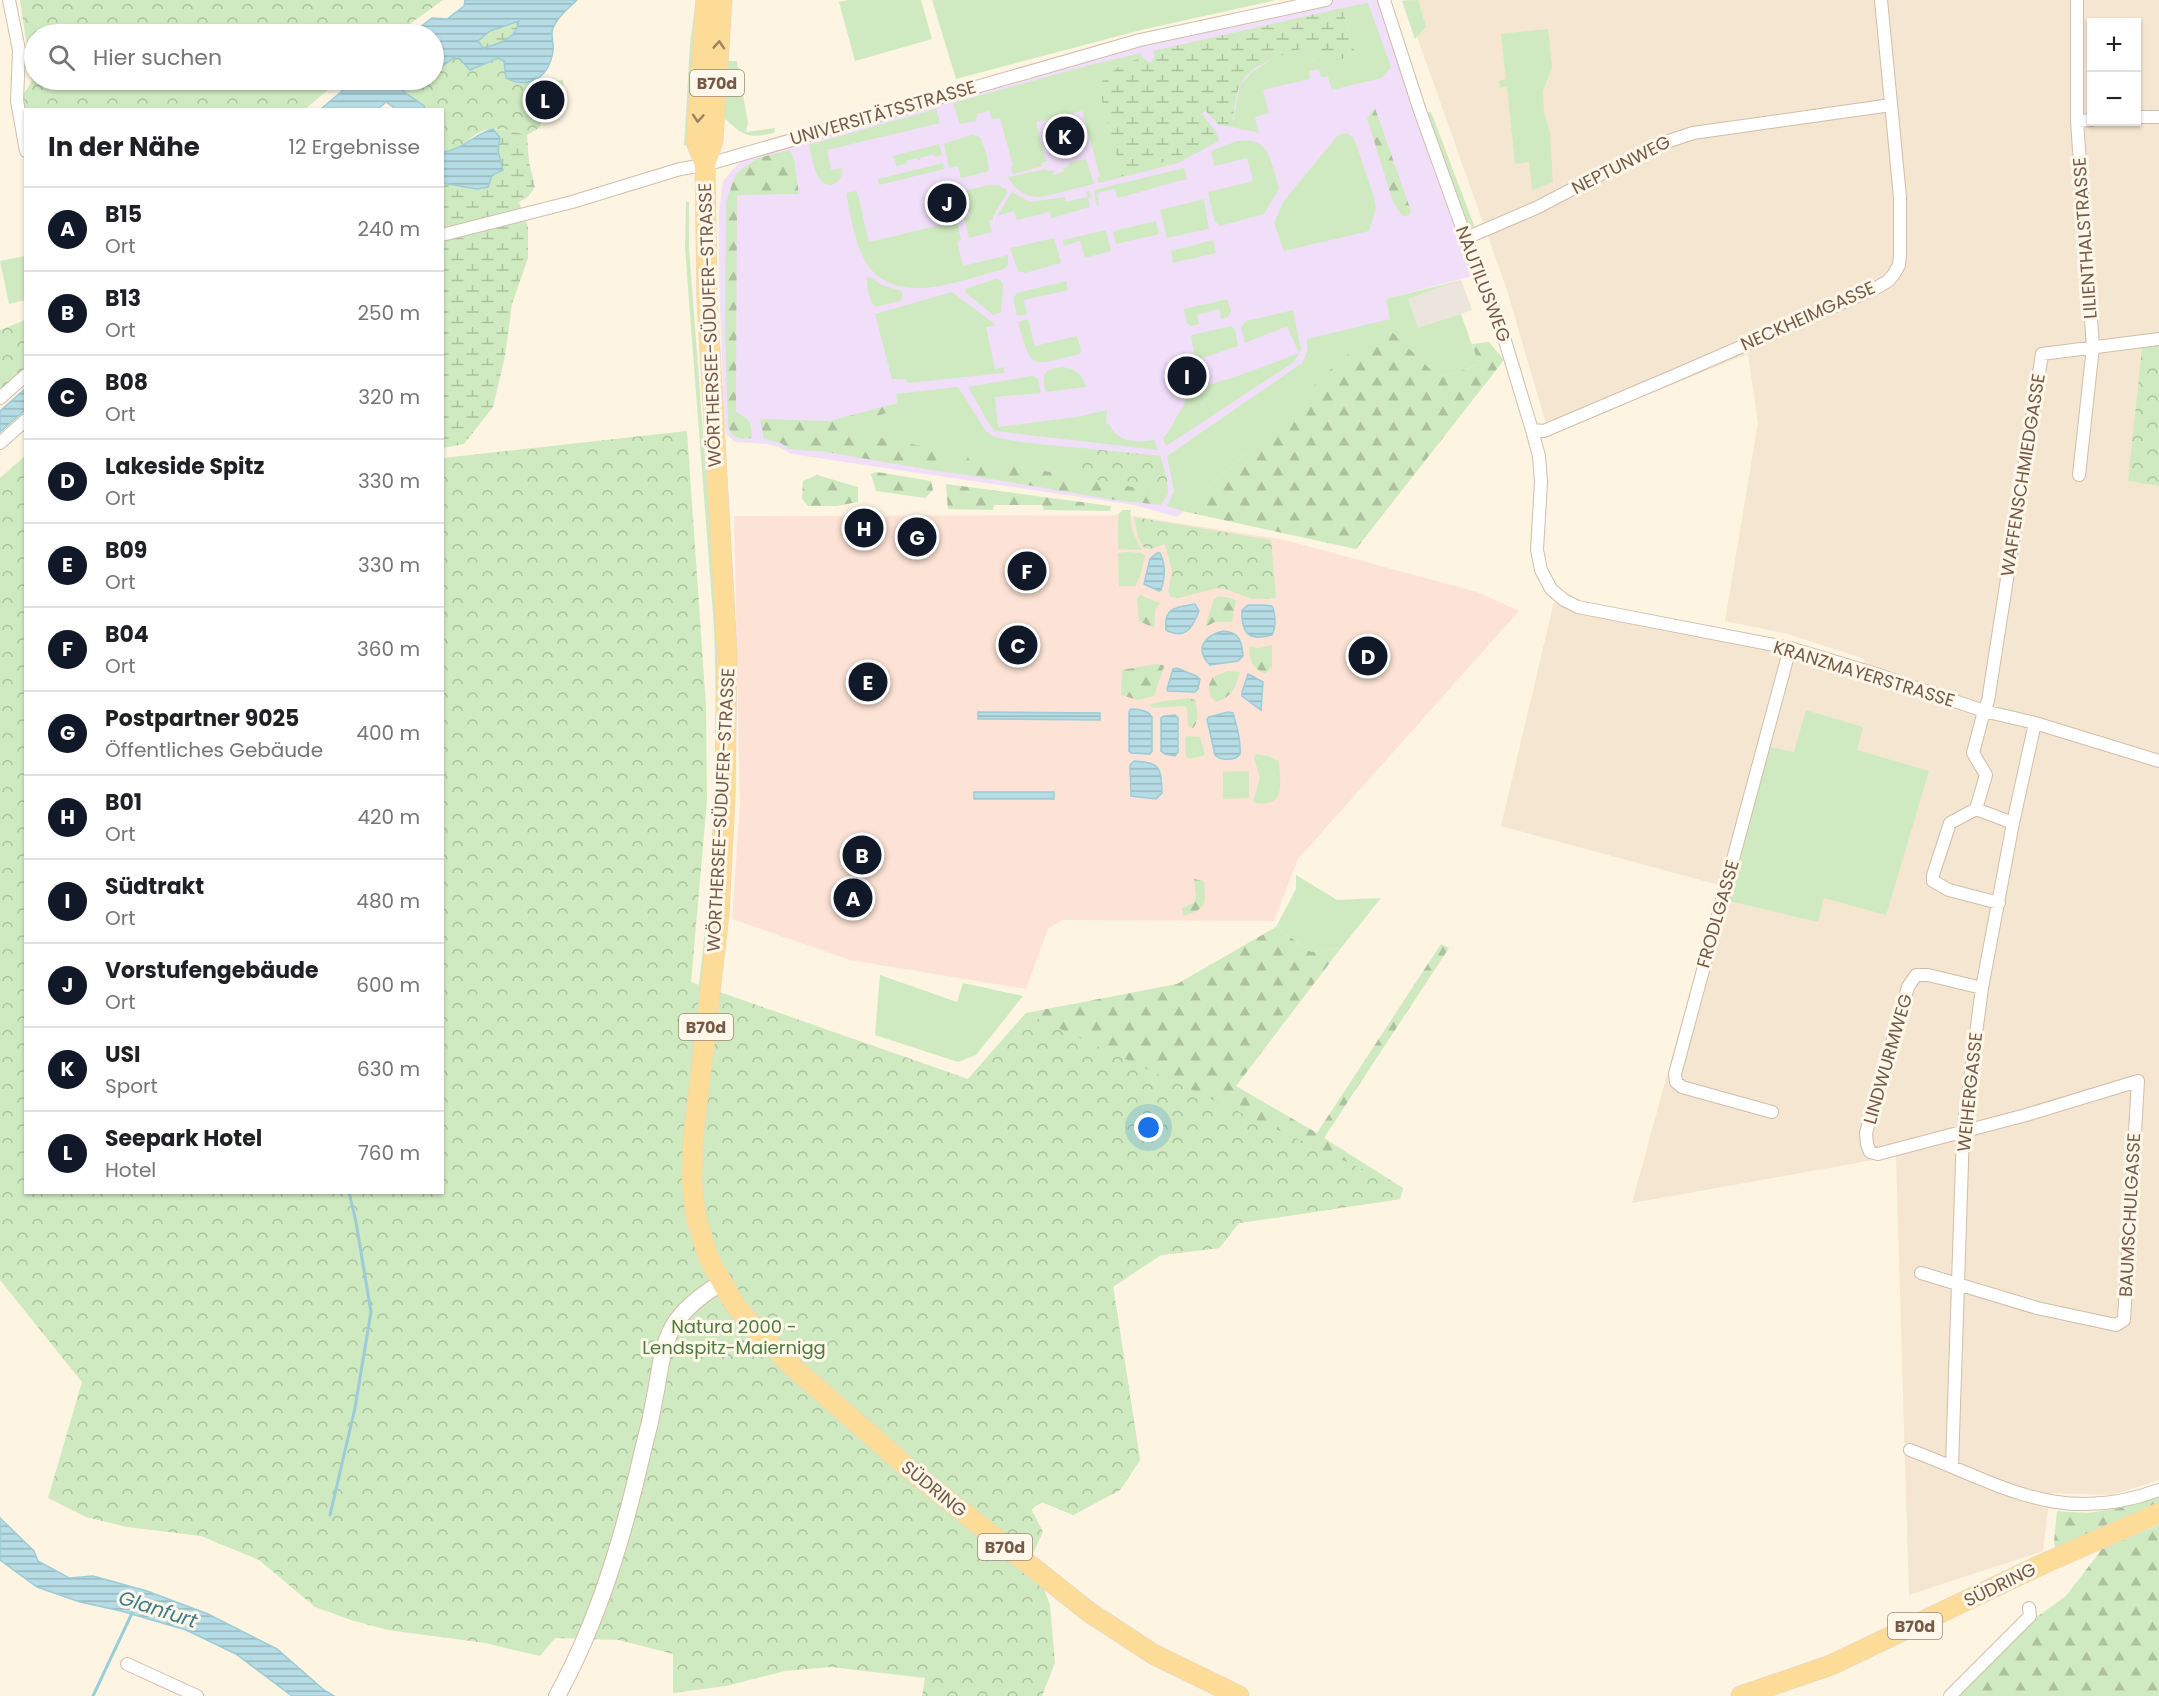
<!DOCTYPE html>
<html lang="de">
<head>
<meta charset="utf-8">
<style>
  body { margin:0; font-family:Poppins,sans-serif; background:#f2f2f2; color:#202124 }
  .controls { position:absolute; right:18px; top:18px; display:grid; overflow:hidden; border-radius:0px; box-shadow:0 2px 4px #0004 }
  .controls button { width:54px; height:54px; display:grid; place-items:center; padding:0; border:0; border-bottom:2px solid #e0e0e0; background:#fff; color:#202124; font:30px sans-serif }
  .you { position:absolute; left:1149px; top:1128px; width:21px; height:21px; margin:-15px; border:4px solid #fff; border-radius:50%; background:#1a73e8; box-shadow:0 0 0 9px #1a73e833 }
  .badge { display:grid; place-items:center; width:39px; height:39px; border-radius:50%; background:#111827; color:#fff; font-size:20px; font-weight:700 }
  .pin { position:absolute; translate:-50% -50%; border:3px solid #fff; box-shadow:0 2px 6px #0006 }
  .list { margin:0; padding:0; list-style:none }
  h2 { display:flex; justify-content:space-between; align-items:center; height:78px; margin:0; padding:0 24px; font-size:26px }
  h2 small { font-size:20px; font-weight:400; color:#757577 }
  .list li { display:grid; grid-template-columns:39px 1fr auto; gap:18px; align-items:center; box-sizing:border-box; height:84px; padding:0 24px; border-top:2px solid #e0e0e0 }
  .list b { display:block; font-size:22px; white-space:nowrap }
  .list p { margin:0; font-size:20px; white-space:nowrap; color:#757577 }
  .list em { font-size:20px; font-style:normal; color:#757577 }
  .icon { flex:none; width:33px; height:33px; fill:none; stroke:currentColor; stroke-width:2; stroke-linecap:round; stroke-linejoin:round }
  .map { position:relative; flex:none; width:2159px; height:1696px; overflow:hidden }
  .search { position:absolute; background:#fff; box-shadow:0 2px 4px #0004; left:24px; top:24px; width:420px; height:66px; display:flex; align-items:center; gap:15px; box-sizing:border-box; padding:0 21px; border-radius:33px; color:#757577; font-size:22px }
  .panel { position:absolute; background:#fff; box-shadow:0 2px 4px #0004; left:24px; top:108px; width:420px; height:1086px; border-radius:0px }
  .map>svg:first-child { display:block }
  .residential { fill:#f4e6d0; fill-rule:evenodd }
  .commercial { fill:#fde3d5 }
  .industrial { fill:#ebe5dd }
  .education { fill:#f1dff9 }
  .green { fill:#cfeac0 }
  .forest { fill:url(#forest-firs) }
  .wetland { fill:url(#wetland-marsh) }
  .park { fill:url(#park-crowns) }
  .water { fill:url(#water-rules); stroke:#9cccd8; stroke-width:1.5; fill-rule:evenodd }
  .lines { fill:none; stroke-linecap:round; stroke-linejoin:round }
  .stream { stroke:#9cccd8; stroke-width:3 }
  .minor-casing { stroke:#d0beab; stroke-width:14 }
  .secondary-casing { stroke:#d3bda8; stroke-width:18 }
  .primary-casing { stroke:#ded7d3; stroke-width:21 }
  .minor { stroke:#fff; stroke-width:12 }
  .secondary { stroke:#fff; stroke-width:16 }
  .primary { stroke:#fddc98; stroke-width:20 }
  .oneway { stroke:#9e8160 }
  .labels { text-anchor:middle; stroke-width:6; stroke-linejoin:round; paint-order:stroke }
  .shield { fill:#fff7e9; stroke:#9e8978; stroke-width:1.5 }
  .shield-label { font-size:16px; font-weight:bold; fill:#755a48 }
  .street-label { font-size:18px; fill:#755a48; stroke:#fff7e9 }
  .park-label { font-size:18px; fill:#4e7b40; stroke:#fff7e9 }
  .water-label { font-size:20px; font-style:italic; fill:#417a89; stroke:#fff7e9 }
</style>
</head>
<body>
<div class="map">
<svg width="2159" height="1696" viewBox="0 0 2159 1696">
  <defs>
    <pattern id="forest-firs" width="22" height="20" patternUnits="userSpaceOnUse" patternTransform="scale(1.5)"><rect width="22" height="20" fill="#cfeac0"/><path d="M5 1l3.5 6h-7zM16 11l3.5 6h-7z" fill="#adc19e"/></pattern>
    <pattern id="wetland-marsh" width="20" height="14" patternUnits="userSpaceOnUse" patternTransform="scale(1.5)"><rect width="20" height="14" fill="#cfeac0"/><path d="M1 5h8M5 5V1M11 12h8M15 12V8" fill="none" stroke="#adc19e"/></pattern>
    <pattern id="park-crowns" width="20" height="18" patternUnits="userSpaceOnUse" patternTransform="scale(1.5)"><rect width="20" height="18" fill="#cfeac0"/><path d="M2 6a3 3 0 1 1 6 0M12 15a3 3 0 1 1 6 0" fill="none" stroke="#adc19e"/></pattern>
    <pattern id="water-rules" width="6" height="5" patternUnits="userSpaceOnUse" patternTransform="scale(1.5)"><rect width="6" height="5" fill="#b6dde6"/><path d="M0 2.5h6" fill="none" stroke="#99b6bc"/></pattern>
  </defs>
  <rect width="100%" height="100%" fill="#fdf4e2"/>
  <path class="residential" d="M1404,0H2159V344L2129,481L2159,486V1480L2112,1495L2050,1493L2043,1551L1909,1595L1896,1156L1632,1203L1719,885L1501,826L1554,602L1777,651L1860,676L1865,659L1788,634L1725,621L1758,423L1748,354L1549,434L1507,290ZM2092,22H2136V122H2092Z"/>
  <path class="commercial" d="M1128,515L1285,540L1477,592L1519,611L1298,859L1274,921L1062,920L1048,929L1026,989L850,960L732,919L740,806L734,516Z"/>
  <path class="industrial" d="M1461,280L1472,310L1418,329L1408,299Z"/>
  <path class="education" d="M1326,0H1384L1480,274L1386,299L1390,318L1177,517L1134,505L791,454L781,448L768,444L735,442L726,434L724,420L719,276V213L723,181L738,164L753,154L1140,40Z"/>
  <path class="green" d="M696,0L688,144L684,146L690,44Z
    M848,0H921L932,39L855,61L839,2Z
    M932,0H1276L1141,30L956,79Z
    M1418,0L1426,27L1415,39L1402,1Z
    M1368,3L1391,67L1382,78L1332,90L1328,76L1321,77L1319,69L1309,71L1310,79L1263,90L1269,113L1255,117L1259,133L1232,127L1240,85L1252,72L1277,56L1314,45L1356,57L1342,8Z
    M1548,29L1552,67L1543,91L1544,112L1550,133L1553,182L1532,190L1529,162L1515,164L1507,86L1500,88L1499,81L1506,79L1501,34Z
    M1141,53L1142,57L1118,67L1217,137V133L1219,141L1178,163L1098,183L1097,178L1100,176L1082,111L1036,122L1045,159L1048,161L1041,163L1042,166L1013,174L1011,167L1013,166L1000,118L992,119L989,111L977,114L976,121L960,124L953,103L1090,65Z
    M724,61H737L748,123L746,132L775,128L774,133C746,139 744,136 723,117Z
    M936,109L940,123L827,150L831,170L842,168C842,175 841,181 834,184C816,191 812,156 809,145Z
    M1431,112L1474,225L1473,229L1468,224L1426,113Z
    M1346,133L1352,136L1356,144L1375,200L1376,209L1369,231L1284,251L1274,223L1283,202L1338,135Z
    M972,135L980,137L986,152L989,170L986,172L961,178L958,166L949,168L944,145L945,143Z
    M1237,141C1243,141 1250,140 1256,142C1270,147 1275,175 1279,188L1264,214L1220,226L1214,220L1208,192L1253,181L1247,158L1214,166L1211,151Z
    M939,144L942,155L935,157L934,154L920,158V160L918,161L917,158L906,161L907,164L896,166L893,156Z
    M1086,159L1094,184L1041,197C1026,198 1015,190 1008,177L1046,169L1047,171L1053,170L1054,175L1064,171L1063,168L1069,166L1068,163Z
    M943,163L944,169L879,185L878,179Z
    M1184,168L1187,179C1161,185 1143,192 1117,198L1115,189L1097,193L1099,205L1097,206L1094,190Z
    M988,185H998L1007,190V193L993,216V220L989,221L992,232L969,238L964,218L970,216L964,191Z
    M857,191L869,242L957,221L961,240L957,241L963,266L1008,255V265L1004,269C964,279 897,309 867,264C854,244 851,216 846,193Z
    M1089,191L1091,196L1088,198L1090,207L1056,217L1051,218L1050,212L1017,220L1014,211L997,216L1012,192L1030,202L1065,197L1066,202L1087,197L1086,192Z
    M1204,199L1209,229L1167,238L1160,210Z
    M686,202H689V249L718,628L719,807L706,969L693,1029C712,896 719,763 714,628L685,248Z
    M1156,221L1159,234L1116,244L1113,231Z
    M1106,230L1111,251L1085,258L1080,241L1064,246L1063,240Z
    M1054,238L1061,263L1025,273L1018,271L1010,248Z
    M1213,240L1216,253L1173,263L1171,251Z
    M25,256V300L9,304L0,261Z
    M870,277L882,285L901,291L903,296L900,301L875,307C869,300 866,286 867,278Z
    M996,279L1000,280L1003,285L1001,312L993,315L965,292V289Z
    M1461,280L1408,299L1418,328L1461,314L1479,365L1438,377L1251,449L1182,511L1167,506L1174,491L1167,456L1302,363L1307,352V339L1390,319L1386,299Z
    M1066,281L1068,290L1024,300L1027,314L1017,316L1013,298L1017,293Z
    M952,292L996,325L986,327L995,369L1004,367V373L908,383L906,379H892L875,314Z
    M1227,299L1231,311L1228,317L1221,319L1219,309L1197,315L1199,324L1191,326L1187,323L1184,309Z
    M1293,310L1301,349L1294,362L1166,446L1163,438C1170,431 1172,424 1177,416C1183,406 1187,404 1185,392L1235,377L1299,353L1287,326L1245,343L1241,327L1246,321Z
    M1028,319L1035,346L1077,336L1081,350L1079,354C1030,366 1032,372 1018,322Z
    M1231,326L1235,330L1238,346L1196,360L1191,338L1192,335Z
    M1061,367C1073,368 1083,373 1086,387L1046,392C1042,374 1041,371 1061,367Z
    M1032,376L1038,379L1041,393L995,397L998,427L1077,417L1107,410L1106,424L1110,425C1118,444 1138,442 1155,440L1157,450L995,431L991,427L968,387Z
    M958,387L986,431L994,437L1020,442L1160,456L1167,479L1168,494L1110,482L990,462L969,454L961,474L937,471L939,450L835,428L899,409L896,394Z
    M1123,510H1131C1128,525 1135,537 1142,550L1118,549V517L1119,513Z
    M1128,552L1141,553L1145,556L1140,577L1135,586H1119L1118,553Z
    M1806,710L1863,727L1857,750L1929,771L1886,915L1824,898L1818,922L1729,901L1769,747L1794,752Z
    M1187,736L1200,737L1205,754L1203,756L1188,759L1186,756L1185,738Z
    M1256,754L1268,756L1279,761C1279,775 1286,801 1267,803C1262,804 1258,804 1253,802L1260,778L1254,758Z
    M1249,771V798L1223,799V772Z
    M1296,875L1337,900L1381,898L1341,948L1311,952L1276,927L1296,889Z
    M880,975L957,1002L963,983L1023,996L976,1055L958,1062L875,1035Z"/>
  <path class="forest" d="M1375,108L1411,211L1409,216H1402L1393,202L1367,118Z
    M790,150L794,159L799,194L737,195L736,412C751,420 751,421 752,438L742,439L733,436L728,427L725,328L726,201L736,174L743,168L758,158Z
    M1390,330L1438,377L1479,365L1472,344L1489,342L1504,360L1356,549L1182,511L1251,449L1341,359Z
    M898,403L900,409L836,428L940,450L937,471L826,452L789,449L781,443L764,439L760,419L829,421Z
    M969,454L990,462L1110,482L1168,494L1161,505L1115,500L961,474Z
    M877,472L931,481L933,490L925,498L876,491L871,474Z
    M817,475L858,487V502L836,506H808L802,499L803,481Z
    M946,484L1111,506L1110,511L1044,510L1042,505H994L993,510L948,509Z
    M1140,595L1160,603L1155,610L1154,628L1139,621L1137,598Z
    M1218,596L1231,598L1236,601L1232,622H1215L1205,627L1214,599Z
    M1272,645V667L1265,674C1251,667 1250,660 1249,646L1258,648Z
    M1156,664L1163,665L1164,667L1154,696L1138,700L1121,695L1122,670Z
    M1227,671L1240,672C1236,687 1232,697 1216,702L1210,696L1209,685L1213,677Z
    M1189,698L1195,700C1197,709 1200,721 1193,728L1188,727L1187,708L1184,706L1153,708L1150,705L1158,702Z
    M1194,879L1204,881C1206,904 1207,909 1183,916L1182,908L1194,903L1196,898Z
    M1276,927L1311,952L1341,948L1236,1086L1317,1133L1441,944L1449,948L1324,1138L1403,1188L1400,1199L1239,1223L1219,1248L1161,1255L1113,1286L1140,1460L1120,1490L1073,1515L1042,1502L1031,1509L1043,1532L794,1240L968,1079L1026,1013L1177,984Z
    M2159,1494V1505L2056,1551L2054,1542L2057,1511L2087,1513L2120,1508Z
    M2159,1525V1696H1957L2034,1619L2066,1596L2102,1549Z"/>
  <path class="wetland" d="M1342,8L1356,57L1319,62L1314,45C1291,52 1252,61 1240,85C1235,94 1234,116 1232,127L1219,125L1205,110L1201,113L1217,133L1215,139L1177,157L1122,177L1098,85L1118,67L1142,57L1151,63L1155,56L1153,51Z
    M519,21C515,39 499,44 482,48L478,41L490,31Z
    M493,129L512,131L527,135L529,162L535,187L528,197L519,202L528,227V258L512,304L505,356L493,407L464,444L443,448V183L463,187L503,170L498,151L500,138Z"/>
  <path class="park" d="M20,0H443L396,34H34V80H340L305,109L26,110L25,117L23,95L32,81Z
    M457,56L486,63L498,57L504,61V68L528,83L563,80L564,103L560,105L557,102L551,105L541,115L544,118L539,128L527,135C512,131 494,125 480,132C465,140 462,151 442,152V110L425,109L423,106L403,91L406,83L409,80H434V71Z
    M25,320V367L0,390V330Z
    M2159,344V486L2128,481L2142,348Z
    M687,431L706,706L707,801L691,982L968,1079L1026,1013L1403,1188L1400,1199L1239,1223L1219,1248L1161,1255L1113,1287L1140,1460L1120,1490L1073,1515L1042,1502L1031,1509L1043,1532L1032,1556L1050,1605L1055,1663L1042,1696H922L925,1678L831,1667L785,1671L726,1686L673,1693V1654L619,1640L555,1638L540,1656L485,1643L388,1630L351,1620L315,1607L259,1560L201,1536L127,1527L86,1517L48,1498L82,1382L0,1280V478L25,456L26,1192H442L443,458Z
    M1081,448L1160,456L1167,479L1168,494L1077,476Z
    M1134,517L1271,540L1276,598L1252,599L1225,589L1217,588L1179,598L1171,597L1168,592L1172,572L1165,544L1150,549L1144,548L1138,537Z"/>
  <path class="water" d="M465,0H577C568,9 558,16 553,28C550,35 554,43 553,51C549,77 530,90 506,78L504,61L498,58L470,70L457,56L434,71V34H411L432,18L447,19L464,6ZM519,21C516,39 499,44 483,48L478,41L490,31Z
    M355,80H409L406,83L403,91L424,106L425,109H396L386,102L378,109H321Z
    M493,129L500,138L498,151L503,170L492,175L488,187L477,189L443,183V152C463,150 474,134 493,129Z
    M25,389V410L0,432V411Z
    M1157,553H1160C1166,565 1165,578 1161,590L1159,591L1144,584L1150,559Z
    M1195,604L1199,611C1192,629 1185,640 1166,630C1163,607 1177,607 1195,604Z
    M1263,605L1272,606C1276,613 1276,628 1272,635C1248,642 1241,632 1242,610L1248,605Z
    M1223,631C1239,632 1242,641 1243,656L1238,661L1210,665C1194,649 1204,636 1223,631Z
    M1177,668L1196,676L1200,679L1198,689L1195,692L1168,691L1167,689L1173,669Z
    M1248,674L1263,682L1261,710L1242,696V692Z
    M1131,709C1139,709 1148,710 1152,717V751L1150,754L1131,753L1129,751V712Z
    M978,712L1100,713V720L978,719Z
    M1228,712L1233,713C1237,727 1241,740 1240,754C1235,761 1221,761 1215,755L1207,719L1209,717Z
    M1175,715L1178,718V752L1175,756L1165,754L1161,751V718L1164,716Z
    M1134,761C1161,762 1161,768 1162,793L1156,799L1131,796L1130,765Z
    M974,792H1054V799H974Z
    M0,1518L34,1551L38,1561L69,1578L93,1576L147,1591L208,1614L277,1649L324,1690L334,1696H292L236,1654L186,1630L121,1611L80,1602L37,1587L0,1560Z"/>
  <g class="lines">
    <path class="stream" d="M330,1515L355,1408L371,1312L356,1222L349,1192
      M93,1696L133,1611"/>
    <g class="minor-casing">
      <path id="minor" d="M9,0L19,50L17,101L26,151
        M1384,0L1420,111L1473,258L1499,321L1532,430L1539,456L1541,482L1537,550L1541,570L1551,589L1564,600L1578,607L1790,648L1879,675L1984,711L2035,723L2159,761
        M2077,0V121L2093,347L2079,475
        M2136,117H2159
        M2077,121L2092,120
        M442,235L572,202L680,169L705,165L1140,40L1326,0
        M1466,238L1536,208L1657,145L1693,133L1891,105
        M0,398L26,375
        M1532,430L1544,431L1676,375L1876,288L1888,281L1894,274L1899,265L1900,255V197L1881,0
        M0,443L26,420
        M1976,809L2013,823
        M1999,903L1949,890L1933,881V875L1950,823L1976,809L1986,775L1973,753L1984,711L1988,701L2042,354L2159,339
        M1772,1112L1682,1087L1676,1082L1675,1074L1790,648
        M1921,1273L2037,1308L2116,1325L2124,1320L2138,1081L2026,1115L1878,1154L1870,1152L1867,1144L1866,1133L1908,987L1916,975H1928L1982,988
        M1910,1450C2001,1484 2059,1527 2159,1490
        M1952,1466L1963,1132L1982,988L2013,823L2035,723
        M127,1664L197,1696
        M1950,1696L2030,1616L2029,1608"/>
    </g>
    <g class="secondary-casing">
      <path id="secondary" d="M557,1696C599,1620 624,1534 643,1450C648,1432 652,1414 655,1396C660,1373 661,1346 674,1325C685,1307 703,1294 721,1283"/>
    </g>
    <g class="primary-casing">
      <path id="primary" d="M706,0L696,141L705,165L707,299L727,653L725,798L719,914L693,1140L692,1183L696,1217L709,1259L735,1305L762,1336L793,1367L915,1474L1089,1612L1153,1654L1239,1696
        M705,165L713,140L722,0
        M1741,1696L1831,1665L2045,1563L2159,1513"/>
    </g>
    <use href="#minor" class="minor"/>
    <use href="#secondary" class="secondary"/>
    <use href="#primary" class="primary"/>
  </g>
  <defs><path id="oneway-chevron" d="M-2-3.5L2.5 0L-2 3.5" fill="none" stroke-width="1.6" stroke-linecap="round" stroke-linejoin="round" transform="scale(1.5)"/></defs>
  <g class="oneway">
    <use href="#oneway-chevron" transform="translate(719 45) rotate(-86)"/>
    <use href="#oneway-chevron" transform="translate(698 118) rotate(94)"/>
  </g>
  <g class="labels">
    <g class="shield">
      <rect x="690" y="70" width="54" height="26" rx="4.5"/>
      <rect x="679" y="1014" width="54" height="26" rx="4.5"/>
      <rect x="978" y="1534" width="54" height="26" rx="4.5"/>
      <rect x="1888" y="1613" width="54" height="26" rx="4.5"/>
    </g>
    <g class="shield-label">
      <text x="717" y="89">B70d</text>
      <text x="706" y="1033">B70d</text>
      <text x="1005" y="1553">B70d</text>
      <text x="1915" y="1632">B70d</text>
    </g>
    <g class="street-label">
      <text transform="translate(883 113) rotate(-16)" y="6">UNIVERSITÄTSSTRASSE</text>
      <text transform="translate(1621 165) rotate(-27)" y="6">NEPTUNWEG</text>
      <text transform="translate(2085 238) rotate(-94)" y="6">LILIENTHALSTRASSE</text>
      <text transform="translate(1483 284) rotate(69)" y="6">NAUTILUSWEG</text>
      <text transform="translate(1808 316) rotate(-24)" y="6">NECKHEIMGASSE</text>
      <text transform="translate(710 325) rotate(-92)" y="6">WÖRTHERSEE-SÜDUFER-STRASSE</text>
      <text transform="translate(2023 475) rotate(-81)" y="6">WAFFENSCHMIEDGASSE</text>
      <text transform="translate(1864 674) rotate(17)" y="6">KRANZMAYERSTRASSE</text>
      <text transform="translate(721 810) rotate(-87)" y="6">WÖRTHERSEE-SÜDUFER-STRASSE</text>
      <text transform="translate(1718 914) rotate(-74)" y="6">FRODLGASSE</text>
      <text transform="translate(1888 1059) rotate(-74)" y="6">LINDWURMWEG</text>
      <text transform="translate(1970 1092) rotate(-84)" y="6">WEIHERGASSE</text>
      <text transform="translate(2130 1215) rotate(-87)" y="6">BAUMSCHULGASSE</text>
      <text transform="translate(934 1489) rotate(39)" y="6">SÜDRING</text>
      <text transform="translate(2000 1585) rotate(-26)" y="6">SÜDRING</text>
    </g>
    <g class="park-label">
      <text x="734" y="1333">Natura 2000 -<tspan x="734" dy="21">Lendspitz-Maiernigg</tspan></text>
    </g>
    <g class="water-label">
      <text transform="translate(158 1609) rotate(18)" y="7">Glanfurt</text>
    </g>
  </g>
</svg>
<div class="controls">
<button>+</button>
<button>−</button>
</div>
<div class="you"></div>
<div class="pin badge" style="left:853px;top:898px">A</div>
<div class="pin badge" style="left:862px;top:855px">B</div>
<div class="pin badge" style="left:1018px;top:645px">C</div>
<div class="pin badge" style="left:1368px;top:656px">D</div>
<div class="pin badge" style="left:868px;top:682px">E</div>
<div class="pin badge" style="left:1027px;top:571px">F</div>
<div class="pin badge" style="left:917px;top:537px">G</div>
<div class="pin badge" style="left:864px;top:528px">H</div>
<div class="pin badge" style="left:1187px;top:376px">I</div>
<div class="pin badge" style="left:947px;top:203px">J</div>
<div class="pin badge" style="left:1065px;top:136px">K</div>
<div class="pin badge" style="left:545px;top:100px">L</div>
<div class="search"><svg class="icon" aria-label="search" viewBox="0 0 24 24"><circle cx="10" cy="10" r="6"/><path d="M15 15l6 6"/></svg>Hier suchen</div>
<section class="panel">
<h2>In der Nähe<small>12 Ergebnisse</small></h2>
<ul class="list">
<li><span class="badge">A</span><div><b>B15</b><p>Ort</p></div><em>240 m</em></li>
<li><span class="badge">B</span><div><b>B13</b><p>Ort</p></div><em>250 m</em></li>
<li><span class="badge">C</span><div><b>B08</b><p>Ort</p></div><em>320 m</em></li>
<li><span class="badge">D</span><div><b>Lakeside Spitz</b><p>Ort</p></div><em>330 m</em></li>
<li><span class="badge">E</span><div><b>B09</b><p>Ort</p></div><em>330 m</em></li>
<li><span class="badge">F</span><div><b>B04</b><p>Ort</p></div><em>360 m</em></li>
<li><span class="badge">G</span><div><b>Postpartner 9025</b><p>Öffentliches Gebäude</p></div><em>400 m</em></li>
<li><span class="badge">H</span><div><b>B01</b><p>Ort</p></div><em>420 m</em></li>
<li><span class="badge">I</span><div><b>Südtrakt</b><p>Ort</p></div><em>480 m</em></li>
<li><span class="badge">J</span><div><b>Vorstufengebäude</b><p>Ort</p></div><em>600 m</em></li>
<li><span class="badge">K</span><div><b>USI</b><p>Sport</p></div><em>630 m</em></li>
<li><span class="badge">L</span><div><b>Seepark Hotel</b><p>Hotel</p></div><em>760 m</em></li>
</ul>
</section>
</div>
</body>
</html>
